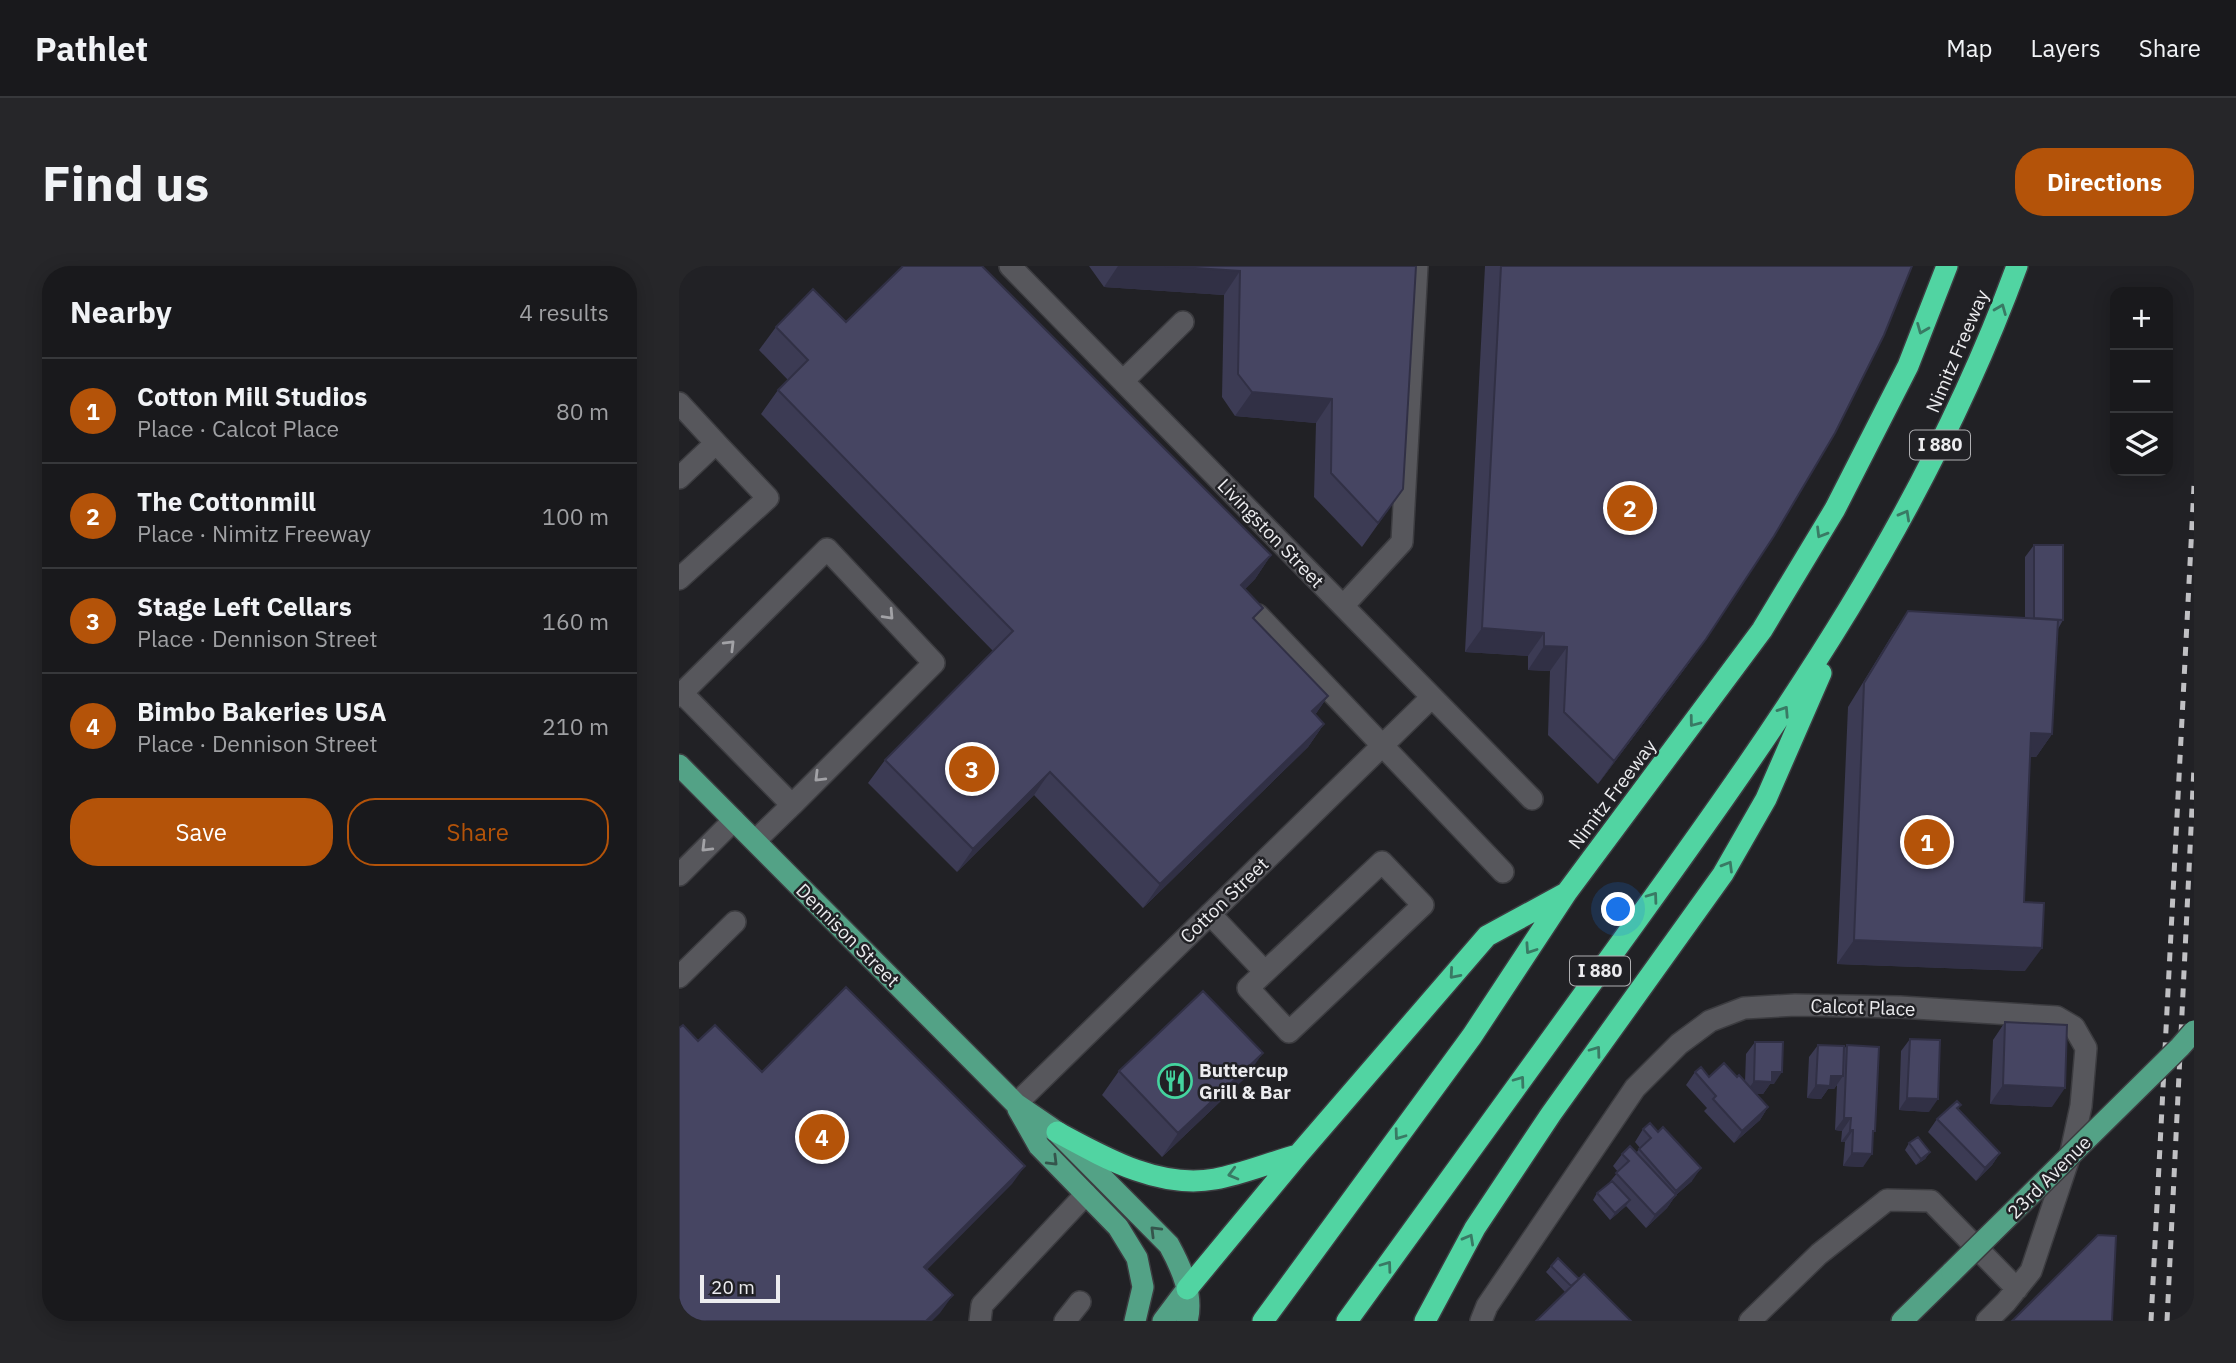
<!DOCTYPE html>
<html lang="en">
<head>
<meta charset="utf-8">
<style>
  body { margin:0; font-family:"IBM Plex Sans",sans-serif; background:#262629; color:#f1f3f6 }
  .controls { position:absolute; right:21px; top:21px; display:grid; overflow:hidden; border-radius:14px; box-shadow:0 4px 18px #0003 }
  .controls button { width:63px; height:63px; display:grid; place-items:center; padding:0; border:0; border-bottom:2px solid #37383b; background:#19191c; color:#f1f3f6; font:35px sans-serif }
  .scale { position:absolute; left:21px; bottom:18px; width:80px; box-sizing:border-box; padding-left:7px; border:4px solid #ececef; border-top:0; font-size:19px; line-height:24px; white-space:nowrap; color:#ececef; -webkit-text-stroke:5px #212125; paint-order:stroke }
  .you { position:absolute; left:940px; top:644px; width:24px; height:24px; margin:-18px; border:5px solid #fff; border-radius:50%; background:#1a73e8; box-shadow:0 0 0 10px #1a73e833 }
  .badge { display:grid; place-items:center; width:46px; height:46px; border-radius:50%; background:#b45309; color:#fff; font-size:23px; font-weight:700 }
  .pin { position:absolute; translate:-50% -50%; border:4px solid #fff; box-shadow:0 2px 7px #0006 }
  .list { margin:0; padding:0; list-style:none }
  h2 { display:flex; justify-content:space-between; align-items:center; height:91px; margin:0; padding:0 28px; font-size:30px }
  h2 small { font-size:23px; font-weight:400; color:#9fa0a3 }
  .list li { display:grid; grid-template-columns:46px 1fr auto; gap:21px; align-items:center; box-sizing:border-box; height:105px; padding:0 28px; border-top:2px solid #37383b }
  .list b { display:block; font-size:26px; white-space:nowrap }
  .list p { margin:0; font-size:23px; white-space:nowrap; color:#9fa0a3 }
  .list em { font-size:23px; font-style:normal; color:#9fa0a3 }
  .actions { display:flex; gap:14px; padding:21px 28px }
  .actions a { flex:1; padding:16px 0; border:2px solid #b45309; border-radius:28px; text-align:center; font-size:24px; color:#b45309 }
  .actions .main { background:#b45309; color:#fff }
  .icon { flex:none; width:38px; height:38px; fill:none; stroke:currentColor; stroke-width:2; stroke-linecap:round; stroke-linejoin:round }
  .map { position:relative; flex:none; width:1515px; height:1055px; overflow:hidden; border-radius:28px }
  header { display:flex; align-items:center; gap:42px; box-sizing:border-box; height:98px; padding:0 35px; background:#19191c; border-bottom:2px solid #37383b }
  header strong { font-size:33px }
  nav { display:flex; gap:38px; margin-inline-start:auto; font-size:24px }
  .intro { display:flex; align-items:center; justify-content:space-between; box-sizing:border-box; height:168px; padding:0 42px }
  h1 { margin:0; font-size:49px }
  .button { padding:18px 32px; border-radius:28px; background:#b45309; color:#fff; font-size:24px; font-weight:700 }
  main { display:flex; gap:42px; padding:0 42px }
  aside { flex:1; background:#19191c; border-radius:28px; box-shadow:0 4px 18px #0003 }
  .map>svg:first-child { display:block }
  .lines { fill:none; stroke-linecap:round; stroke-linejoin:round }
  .minor-casing { stroke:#3c3c40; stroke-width:24 }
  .major-casing { stroke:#3c3c40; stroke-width:24 }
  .highway-casing { stroke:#3c3c40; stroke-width:24 }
  .minor { stroke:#57575c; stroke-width:21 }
  .major { stroke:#53a286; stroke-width:21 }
  .highway { stroke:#51d4a2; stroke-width:21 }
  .rail { stroke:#c0c0c3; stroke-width:5; stroke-dasharray:9 9; stroke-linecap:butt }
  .major-bridge-casing { stroke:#3c3c40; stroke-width:24; stroke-linecap:butt }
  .major-bridge { stroke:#53a286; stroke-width:21 }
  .wall { fill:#3c3b54 }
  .shaded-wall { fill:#313045 }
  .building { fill:#464562; stroke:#313045; stroke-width:2 }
  .oneway { stroke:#397a64 }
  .oneway2 { stroke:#a2a2a6 }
  .oneway3 { stroke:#35554c }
  .labels { text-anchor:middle; stroke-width:5; stroke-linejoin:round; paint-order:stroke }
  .shield { fill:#212125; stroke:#afafb2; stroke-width:2 }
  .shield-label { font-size:18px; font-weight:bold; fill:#ececef }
  .street-label { font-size:19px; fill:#ececef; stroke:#212125 }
  .poi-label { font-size:19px; font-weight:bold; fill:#ececef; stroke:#212125; text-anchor:start }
</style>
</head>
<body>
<header>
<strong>Pathlet</strong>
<nav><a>Map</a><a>Layers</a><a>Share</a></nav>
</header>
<div class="intro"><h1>Find us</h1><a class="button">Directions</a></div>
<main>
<aside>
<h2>Nearby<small>4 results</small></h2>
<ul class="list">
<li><span class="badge">1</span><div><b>Cotton Mill Studios</b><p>Place · Calcot Place</p></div><em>80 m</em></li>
<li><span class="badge">2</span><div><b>The Cottonmill</b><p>Place · Nimitz Freeway</p></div><em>100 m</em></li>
<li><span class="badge">3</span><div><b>Stage Left Cellars</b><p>Place · Dennison Street</p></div><em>160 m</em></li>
<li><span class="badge">4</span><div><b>Bimbo Bakeries USA</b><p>Place · Dennison Street</p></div><em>210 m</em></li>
</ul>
<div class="actions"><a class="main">Save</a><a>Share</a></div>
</aside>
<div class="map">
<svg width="1515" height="1055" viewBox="0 0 1515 1055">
  <rect width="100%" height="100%" fill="#212125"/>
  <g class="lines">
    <g class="minor-casing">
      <path id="minor" d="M331,0L853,533
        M444,115L504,56
        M0,137L37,177L0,212
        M0,313L89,232L37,177
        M664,340L723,276L738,0
        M579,349L824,606
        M0,430L3,427L148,283L255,397L113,539L3,427
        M76,575L113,539
        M0,609L55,554
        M531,648L586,706L703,596L744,639L610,766L569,722L586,706
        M0,711L56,656
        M337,838L753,431
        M301,1055L303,1039L407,928
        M386,1055L401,1036
        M802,1055L808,1040L956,822L1000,778L1031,755L1065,742L1116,739L1221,741L1378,751L1395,761L1407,782L1402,840L1392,886L1352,1005L1327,1036L1308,1055
        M1071,1055L1140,988L1208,934L1252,935L1338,1023"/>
    </g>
    <g class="major-casing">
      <path id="major" d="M0,499L337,838L378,866L490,979C502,1001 515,1029 508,1055
        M339,843L360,880L439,961L458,992L464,1021L456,1055
        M484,1055L508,1023
        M1223,1055L1273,1006"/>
    </g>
    <g class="highway-casing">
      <path id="highway" d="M378,866C426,892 480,923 536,913C564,908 592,896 619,889
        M508,1023L619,889L808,670L887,627
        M584,1055L793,770L888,626L1083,364L1156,243L1229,100L1268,0
        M668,1055C764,922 860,790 956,657C1108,447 1248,246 1338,0
        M746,1055L796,962L872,848L1044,608L1087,533L1142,407"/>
    </g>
    <use href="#minor" class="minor"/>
    <use href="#major" class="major"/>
    <use href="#highway" class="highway"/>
    <path class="rail" d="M1472,1055L1515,220
      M1488,1055L1515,501"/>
    <g class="major-bridge-casing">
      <path id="major-bridge" d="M1273,1006L1501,781L1515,765"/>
    </g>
    <use href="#major-bridge" class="major-bridge"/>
  </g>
  <path class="wall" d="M410,0H737L724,223L683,281L635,231L637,157L556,150L543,131L545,29L425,21Z
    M806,0H1233L1010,397L919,518L869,469L871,405L849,404V390L786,386Z
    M167,56L592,289L576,313L566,323L576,354L649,430L636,449L645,458L629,481L464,642L355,529L278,606L189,517L206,494L314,385L82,148L99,124L109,114L80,84L97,61Z
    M1355,279L1384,354L1379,363L1373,468L1357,491H1351L1345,636L1346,705L1158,698L1169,441L1213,369L1229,345L1346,352V291Z
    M1326,756L1373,841L1311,838L1314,774Z
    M1231,773L1250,846L1220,844L1222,785Z
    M1076,776L1095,818H1091L1084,828H1077L1089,841L1081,854L1055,877L1025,845L1028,842L1007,819L1016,806L1030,811H1058L1066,816L1067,788Z
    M1139,779L1165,783L1168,779L1194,869L1184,901L1164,900L1166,876H1162L1163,865L1156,864L1158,819L1155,823H1149L1142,833L1128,832L1130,791Z
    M440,805L567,811L483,891L423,829Z
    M1282,839L1279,843L1321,887L1313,899L1297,915L1249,866L1258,853Z
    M964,863L1013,915L997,929L988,942L967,962L947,940L931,954L914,934L918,927L929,918L939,906L934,900L943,888L957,887L961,882L956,876Z
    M1230,877L1251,886L1246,893L1237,899L1226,884Z
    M872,1000L900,1013L886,1026L867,1006Z"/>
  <path class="shaded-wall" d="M439,0H486L561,5L545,29L425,21Z
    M573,126L653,133L637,157L556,150Z
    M592,289L576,313L545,343L562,319Z
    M803,362L865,367L849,390L786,386Z
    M1027,373L1010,397L919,518L935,495Z
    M865,380L888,381L871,405L849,404Z
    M649,430L633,453V445Z
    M645,458L629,481L464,642L481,618Z
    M1352,467L1373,468L1357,491L1335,490Z
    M371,506L355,529L278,606L294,583Z
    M1175,674L1363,682L1346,705L1158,698Z
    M584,787L567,811L483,891L499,867Z
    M1093,806H1103L1095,818H1091L1084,828H1066L1075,815Z
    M1152,810H1164L1155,823H1149L1142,833L1128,832L1137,819Z
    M1324,819L1386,822L1373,841L1311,838Z
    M1228,832L1259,833L1250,846L1220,844Z
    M1089,841L1081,854L1055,877L1063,865Z
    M1165,852H1172L1163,865L1156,864Z
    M1171,864H1174L1166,876H1162Z
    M1251,886L1246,893L1237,899L1242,893Z
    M1173,887L1193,888L1184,901L1164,900Z
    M1321,887L1313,899L1297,915L1306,902Z
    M346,900L333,918L233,1019L245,1001Z
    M1022,902L1013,915L997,929L988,942L967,962L976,949L989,937L997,925Z
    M951,934L947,940L931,954L936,947Z
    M274,1029L261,1047L253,1055H247Z"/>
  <path class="building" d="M224,0H303L592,289L562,319L584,342L574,352L649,430L633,445L645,458L481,618L371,506L294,583L206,494L334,365L99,124L129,94L97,61L134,23L167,56Z
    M486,0H737L724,223L699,257L652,207L653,133L573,126L559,108L561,5Z
    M822,0H1233L1205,69L1156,167L1095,270L1027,373L935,495L885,446L888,381L865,380V367L803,362Z
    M1355,279H1384V354L1355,352Z
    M1229,345L1379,354L1373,468L1352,467L1345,636L1365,637L1363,682L1175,674L1185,417Z
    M167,721L346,900L245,1001L274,1029L247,1055H0V762L4,759L19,775L36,759L83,806Z
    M524,725L584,787L499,867L440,805Z
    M1326,756L1388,759L1386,822L1324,819Z
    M1231,773L1261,774L1259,833L1228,832Z
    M1076,776H1104L1103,806H1093V816L1075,815Z
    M1139,779L1165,780L1164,810H1152L1151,820L1137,819Z
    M1168,779L1200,781L1196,865H1194L1193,888L1173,887L1174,864H1171L1172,852H1165Z
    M1045,797L1058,811L1060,809L1089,841L1063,865L1034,833L1037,830L1016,806L1022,801L1030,811Z
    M1278,835L1282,839L1278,842L1321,887L1306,902L1258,853Z
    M971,857L979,866L984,861L1022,902L997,925L960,883L972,872L964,863Z
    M1239,871L1251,886L1242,893L1230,877Z
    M951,880L997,929L976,949L937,907L950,895L943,888Z
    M933,915L951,934L936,947L918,927Z
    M1419,969L1437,970L1433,1055H1333Z
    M879,992L900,1013L892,1020L872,1000Z
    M905,1008L952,1055H857Z"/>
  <defs><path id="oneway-chevron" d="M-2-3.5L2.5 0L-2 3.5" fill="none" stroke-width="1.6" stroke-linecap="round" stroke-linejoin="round" transform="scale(1.75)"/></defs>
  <g class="oneway">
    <use href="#oneway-chevron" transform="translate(1322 43) rotate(-68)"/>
    <use href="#oneway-chevron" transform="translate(1243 63) rotate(112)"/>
    <use href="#oneway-chevron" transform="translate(1226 249) rotate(-61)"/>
    <use href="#oneway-chevron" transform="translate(1142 267) rotate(121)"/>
    <use href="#oneway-chevron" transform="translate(1105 445) rotate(-57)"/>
    <use href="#oneway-chevron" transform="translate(1015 456) rotate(127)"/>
    <use href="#oneway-chevron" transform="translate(1049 600) rotate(-59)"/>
    <use href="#oneway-chevron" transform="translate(974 631) rotate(-54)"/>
    <use href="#oneway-chevron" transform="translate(851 683) rotate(124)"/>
    <use href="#oneway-chevron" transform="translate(775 708) rotate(131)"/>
    <use href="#oneway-chevron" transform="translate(917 785) rotate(-54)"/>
    <use href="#oneway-chevron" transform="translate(841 815) rotate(-54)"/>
    <use href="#oneway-chevron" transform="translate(720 869) rotate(126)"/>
    <use href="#oneway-chevron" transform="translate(554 908) rotate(165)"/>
    <use href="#oneway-chevron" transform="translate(790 973) rotate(-61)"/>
    <use href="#oneway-chevron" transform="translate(708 1000) rotate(-54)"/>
  </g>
  <g class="oneway2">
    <use href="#oneway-chevron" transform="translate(210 349) rotate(47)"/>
    <use href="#oneway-chevron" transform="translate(51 379) rotate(-45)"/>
    <use href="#oneway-chevron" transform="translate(140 511) rotate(135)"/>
    <use href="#oneway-chevron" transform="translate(27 581) rotate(135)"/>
  </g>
  <g class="oneway3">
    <use href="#oneway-chevron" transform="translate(374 895) rotate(45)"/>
    <use href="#oneway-chevron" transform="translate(476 965) rotate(-135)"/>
  </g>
  <defs>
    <g id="restaurant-ring" transform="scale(1.75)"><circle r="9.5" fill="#212125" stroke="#44d49f" stroke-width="1.5"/><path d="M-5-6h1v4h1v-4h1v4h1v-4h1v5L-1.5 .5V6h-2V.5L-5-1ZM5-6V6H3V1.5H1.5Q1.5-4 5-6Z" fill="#44d49f"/></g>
  </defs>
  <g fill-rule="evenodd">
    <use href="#restaurant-ring" x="496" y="815"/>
  </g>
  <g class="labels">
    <g class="shield">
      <rect x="1231" y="164.5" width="60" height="29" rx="5"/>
      <rect x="891" y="690.5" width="60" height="29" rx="5"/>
    </g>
    <g class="shield-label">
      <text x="1261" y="185">I 880</text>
      <text x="921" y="711">I 880</text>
    </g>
    <g class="street-label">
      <text transform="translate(1278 85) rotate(-67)" y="7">Nimitz Freeway</text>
      <text transform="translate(592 267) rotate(46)" y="7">Livingston Street</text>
      <text transform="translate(933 528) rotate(-53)" y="7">Nimitz Freeway</text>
      <text transform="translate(545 634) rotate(-44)" y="7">Cotton Street</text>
      <text transform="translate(169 669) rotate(45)" y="7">Dennison Street</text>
      <text transform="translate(1184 741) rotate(2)" y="7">Calcot Place</text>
      <text transform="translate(1370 911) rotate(-45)" y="7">23rd Avenue</text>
    </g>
    <g class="poi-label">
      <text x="520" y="811">Buttercup<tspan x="520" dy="22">Grill &amp; Bar</tspan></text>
    </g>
  </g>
</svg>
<div class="controls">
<button>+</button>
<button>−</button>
<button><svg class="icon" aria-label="layers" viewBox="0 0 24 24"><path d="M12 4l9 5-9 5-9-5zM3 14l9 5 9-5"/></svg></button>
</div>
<div class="scale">20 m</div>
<div class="you"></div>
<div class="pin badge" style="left:1248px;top:576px">1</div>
<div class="pin badge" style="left:951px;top:242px">2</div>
<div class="pin badge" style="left:293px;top:503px">3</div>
<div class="pin badge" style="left:143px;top:871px">4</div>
</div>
</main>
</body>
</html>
